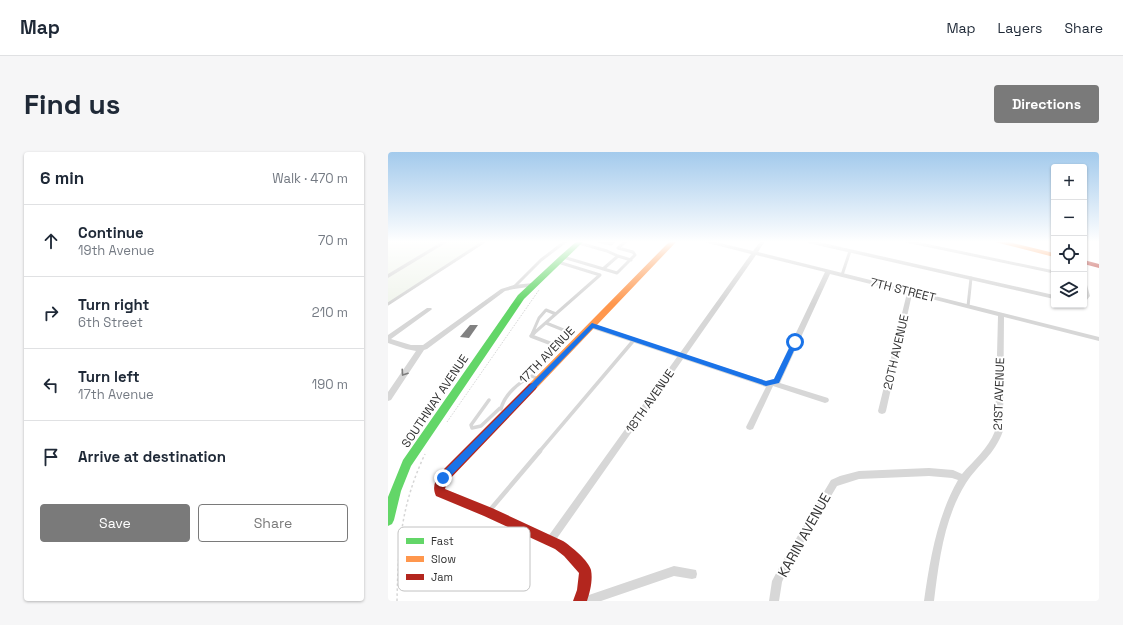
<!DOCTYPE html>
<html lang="en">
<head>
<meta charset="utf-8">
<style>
  body { margin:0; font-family:"Space Grotesk",sans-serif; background:#f6f6f7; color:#1f2937 }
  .controls { position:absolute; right:12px; top:12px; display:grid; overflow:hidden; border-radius:4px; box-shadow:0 1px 3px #0004 }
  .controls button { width:36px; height:36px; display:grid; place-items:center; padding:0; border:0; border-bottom:1px solid #e0e1e3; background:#fff; color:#1f2937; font:20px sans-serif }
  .stop { position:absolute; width:12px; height:12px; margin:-9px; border:3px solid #1a73e8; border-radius:50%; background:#fff }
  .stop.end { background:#1a73e8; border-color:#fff; box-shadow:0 1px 4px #0008 }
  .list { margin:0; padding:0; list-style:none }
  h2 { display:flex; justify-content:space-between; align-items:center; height:52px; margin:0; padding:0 16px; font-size:17px }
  h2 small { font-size:13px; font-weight:400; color:#747a83 }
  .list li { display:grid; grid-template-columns:26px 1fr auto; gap:12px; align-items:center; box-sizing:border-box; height:72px; padding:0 16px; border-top:1px solid #e0e1e3 }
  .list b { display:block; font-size:15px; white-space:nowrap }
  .list p { margin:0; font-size:13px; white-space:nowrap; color:#747a83 }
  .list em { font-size:13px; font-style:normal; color:#747a83 }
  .actions { display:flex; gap:8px; padding:12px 16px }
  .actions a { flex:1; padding:9px 0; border:1px solid #7a7a7a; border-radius:4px; text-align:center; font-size:14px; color:#7a7a7a }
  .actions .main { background:#7a7a7a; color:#fff }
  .icon { flex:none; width:22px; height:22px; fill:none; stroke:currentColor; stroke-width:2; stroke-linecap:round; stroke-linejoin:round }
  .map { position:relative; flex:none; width:711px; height:449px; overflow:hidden; border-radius:4px }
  header { display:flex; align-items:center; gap:24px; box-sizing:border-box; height:56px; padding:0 20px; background:#fff; border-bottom:1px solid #e0e1e3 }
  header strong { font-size:19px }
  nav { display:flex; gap:22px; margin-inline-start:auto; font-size:14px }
  .intro { display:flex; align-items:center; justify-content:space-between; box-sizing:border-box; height:96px; padding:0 24px }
  h1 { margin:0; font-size:28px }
  .button { padding:10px 18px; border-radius:4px; background:#7a7a7a; color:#fff; font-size:14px; font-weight:700 }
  main { display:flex; gap:24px; padding:0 24px }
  aside { flex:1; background:#fff; border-radius:4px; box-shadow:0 1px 3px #0004 }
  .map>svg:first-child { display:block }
  .green { fill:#f1f5ed }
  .building { fill:#818181 }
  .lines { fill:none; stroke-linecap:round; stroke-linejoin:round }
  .path-far1 { stroke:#d6d6d6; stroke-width:1; stroke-dasharray:1.5 1.5; stroke-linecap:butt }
  .path { stroke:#d6d6d6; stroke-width:1.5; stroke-dasharray:2.5 2.5; stroke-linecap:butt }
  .lane-far2 { stroke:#d7d7d7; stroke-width:3 }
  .lane-far1 { stroke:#d7d7d7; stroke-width:3.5 }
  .lane { stroke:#d7d7d7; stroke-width:4.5 }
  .street { fill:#d7d7d7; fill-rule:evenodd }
  .fast { fill:#63d668; fill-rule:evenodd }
  .slow { fill:#ff974d; fill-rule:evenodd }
  .jam { fill:#b3261e; fill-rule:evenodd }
  .oneway { stroke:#7d7d7d }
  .route { fill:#1a73e8 }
  .labels { text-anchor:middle; stroke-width:4; stroke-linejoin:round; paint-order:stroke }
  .street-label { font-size:12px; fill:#333; stroke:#fff }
  .near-street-label { font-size:14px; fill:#333; stroke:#fff }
  .key { fill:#fff; stroke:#c2c2c2; stroke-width:1 }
  .key-label { font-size:11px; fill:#333 }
</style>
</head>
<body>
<header>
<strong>Map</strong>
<nav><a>Map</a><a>Layers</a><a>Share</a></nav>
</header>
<div class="intro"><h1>Find us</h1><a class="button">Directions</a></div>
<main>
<aside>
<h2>6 min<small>Walk · 470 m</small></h2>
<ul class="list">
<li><svg class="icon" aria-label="ahead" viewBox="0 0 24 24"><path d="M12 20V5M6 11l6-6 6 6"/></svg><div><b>Continue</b><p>19th Avenue</p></div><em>70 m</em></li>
<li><svg class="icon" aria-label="right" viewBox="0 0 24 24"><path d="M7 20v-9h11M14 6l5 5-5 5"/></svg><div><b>Turn right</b><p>6th Street</p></div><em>210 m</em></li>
<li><svg class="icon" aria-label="left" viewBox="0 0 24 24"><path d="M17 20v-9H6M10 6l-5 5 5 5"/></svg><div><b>Turn left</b><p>17th Avenue</p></div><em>190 m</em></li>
<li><svg class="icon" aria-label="arrive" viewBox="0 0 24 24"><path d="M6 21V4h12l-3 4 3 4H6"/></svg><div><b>Arrive at destination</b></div></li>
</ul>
<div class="actions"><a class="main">Save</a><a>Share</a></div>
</aside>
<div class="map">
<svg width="711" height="449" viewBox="0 0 711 449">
  <rect width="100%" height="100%" fill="#fff"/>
  <path class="green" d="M0,89H97L0,153Z"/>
  <path class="building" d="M82,173H90L81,186L72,185Z"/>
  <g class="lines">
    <path class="path-far1" d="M59,270L151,138"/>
    <path class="path" d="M9,449C10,394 13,353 37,302"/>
    <path class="lane-far2" d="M210,89L223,92L227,89
      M518,89L666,120
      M191,91L219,99L230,104
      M175,105L229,121L247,103L245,100L230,96L238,89
      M215,117L230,104L243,108
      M454,123L462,99
      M126,135L153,108L178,89
      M0,152L97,89
      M580,154L583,126
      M158,171L178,179L175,182
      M144,182L151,166L158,158L168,162
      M145,182L212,123L170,110"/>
    <path class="lane-far1" d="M146,181L143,184L164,192L176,181
      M144,183L145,181
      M101,248L83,273L84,276L93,274L112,256
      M113,257C116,243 131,230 144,224L150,227
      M151,300L246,188"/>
    <path class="lane" d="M102,358L152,299"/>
    <path class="street" d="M55,89H61L0,126V122Z
      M316,89H324L365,99L373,89H377L370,100L711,185V189L616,165L615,279C606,304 591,311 578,331C556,366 551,409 546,449H536C542,407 549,365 570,328L564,326L541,324L471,327L449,334L399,418L394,430L391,449H381L384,429L393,412L443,328L452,324L471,319L541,316L565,318L574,322C586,308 600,297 607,279L610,164L524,142L498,259L497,261L494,262L491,261L490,259L519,141L442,122L392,231L440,246L441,248L440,250L437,251L385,234L365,277L362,278L359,277L358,275L378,235L295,207L165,392L162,394L159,392L157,389L159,386L289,205L202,176L201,174L204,172H206L292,201L363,102L316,90ZM368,103L437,120L386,227L378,229L298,203Z
      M417,89H426L666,143V147L420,91Z
      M145,131L148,133L147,134L126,137L117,139L39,197L36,198L3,248L0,249V240L28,199L18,197L0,191V183L39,156H43L44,157L43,158L3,187L23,193H35L113,137L126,133Z
      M696,131L699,133L702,144L698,149L696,150Z
      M286,414L308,418L309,422L308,426L304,427L286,424L213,449H193L194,445L198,444Z"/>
    <path class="fast" d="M189,89H196L136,147L23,314L13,339L6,368L4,372L0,374V345L15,308L130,143L172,104Z"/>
    <path class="slow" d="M282,89H289L147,238H141L139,235L141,232Z
      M606,89H617L666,101V105L607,90Z"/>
    <path class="jam" d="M696,108L711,112V116L696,112Z
      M144,231L147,232L149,235L147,238L59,330L57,337L104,356L175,389C183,394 201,409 203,418C205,428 202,440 199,449H185L189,438L191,421L176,404L167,397L96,364L48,344C44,335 47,330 51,322L141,232Z"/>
  </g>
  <defs><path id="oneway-chevron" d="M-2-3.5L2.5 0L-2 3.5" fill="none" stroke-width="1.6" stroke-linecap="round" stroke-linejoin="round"/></defs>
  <use class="oneway" href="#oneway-chevron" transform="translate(16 221) rotate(124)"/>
  <linearGradient id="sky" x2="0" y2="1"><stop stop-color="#a3caec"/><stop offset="0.59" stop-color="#fff"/><stop offset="1" stop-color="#fff" stop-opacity="0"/></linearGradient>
  <rect width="711" height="152" fill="url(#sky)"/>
  <path class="route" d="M204,171L378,229L386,227L405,188H407L410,190L391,231L378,234L205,176L58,329H52V323Z"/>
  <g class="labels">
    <g class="street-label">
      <text transform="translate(515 138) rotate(14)" y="4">7TH STREET</text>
      <text transform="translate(508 200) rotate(-77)" y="4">20TH AVENUE</text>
      <text transform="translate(159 203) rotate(-46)" y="4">17TH AVENUE</text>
      <text transform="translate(611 242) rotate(-88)" y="4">21ST AVENUE</text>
      <text transform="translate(47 249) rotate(-56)" y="4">SOUTHWAY AVENUE</text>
      <text transform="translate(262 249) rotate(-55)" y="4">18TH AVENUE</text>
    </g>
    <g class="near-street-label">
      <text transform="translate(416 383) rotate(-61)" y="5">KARIN AVENUE</text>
    </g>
  </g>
  <rect x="10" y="375" width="132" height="64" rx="6" class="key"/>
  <rect x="18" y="386" width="18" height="6" fill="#63d668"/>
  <rect x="18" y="404" width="18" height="6" fill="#ff974d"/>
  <rect x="18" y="422" width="18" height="6" fill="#b3261e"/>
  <g class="key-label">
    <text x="43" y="393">Fast</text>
    <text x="43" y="411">Slow</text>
    <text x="43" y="429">Jam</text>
  </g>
</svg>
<div class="controls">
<button>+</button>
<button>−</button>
<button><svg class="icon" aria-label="locate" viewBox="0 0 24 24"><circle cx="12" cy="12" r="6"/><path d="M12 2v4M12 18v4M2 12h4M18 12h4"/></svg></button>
<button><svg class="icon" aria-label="layers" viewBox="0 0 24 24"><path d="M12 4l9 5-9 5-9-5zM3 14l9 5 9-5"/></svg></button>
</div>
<div class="stop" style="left:407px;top:190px"></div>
<div class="stop end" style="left:55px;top:326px"></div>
</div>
</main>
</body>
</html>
